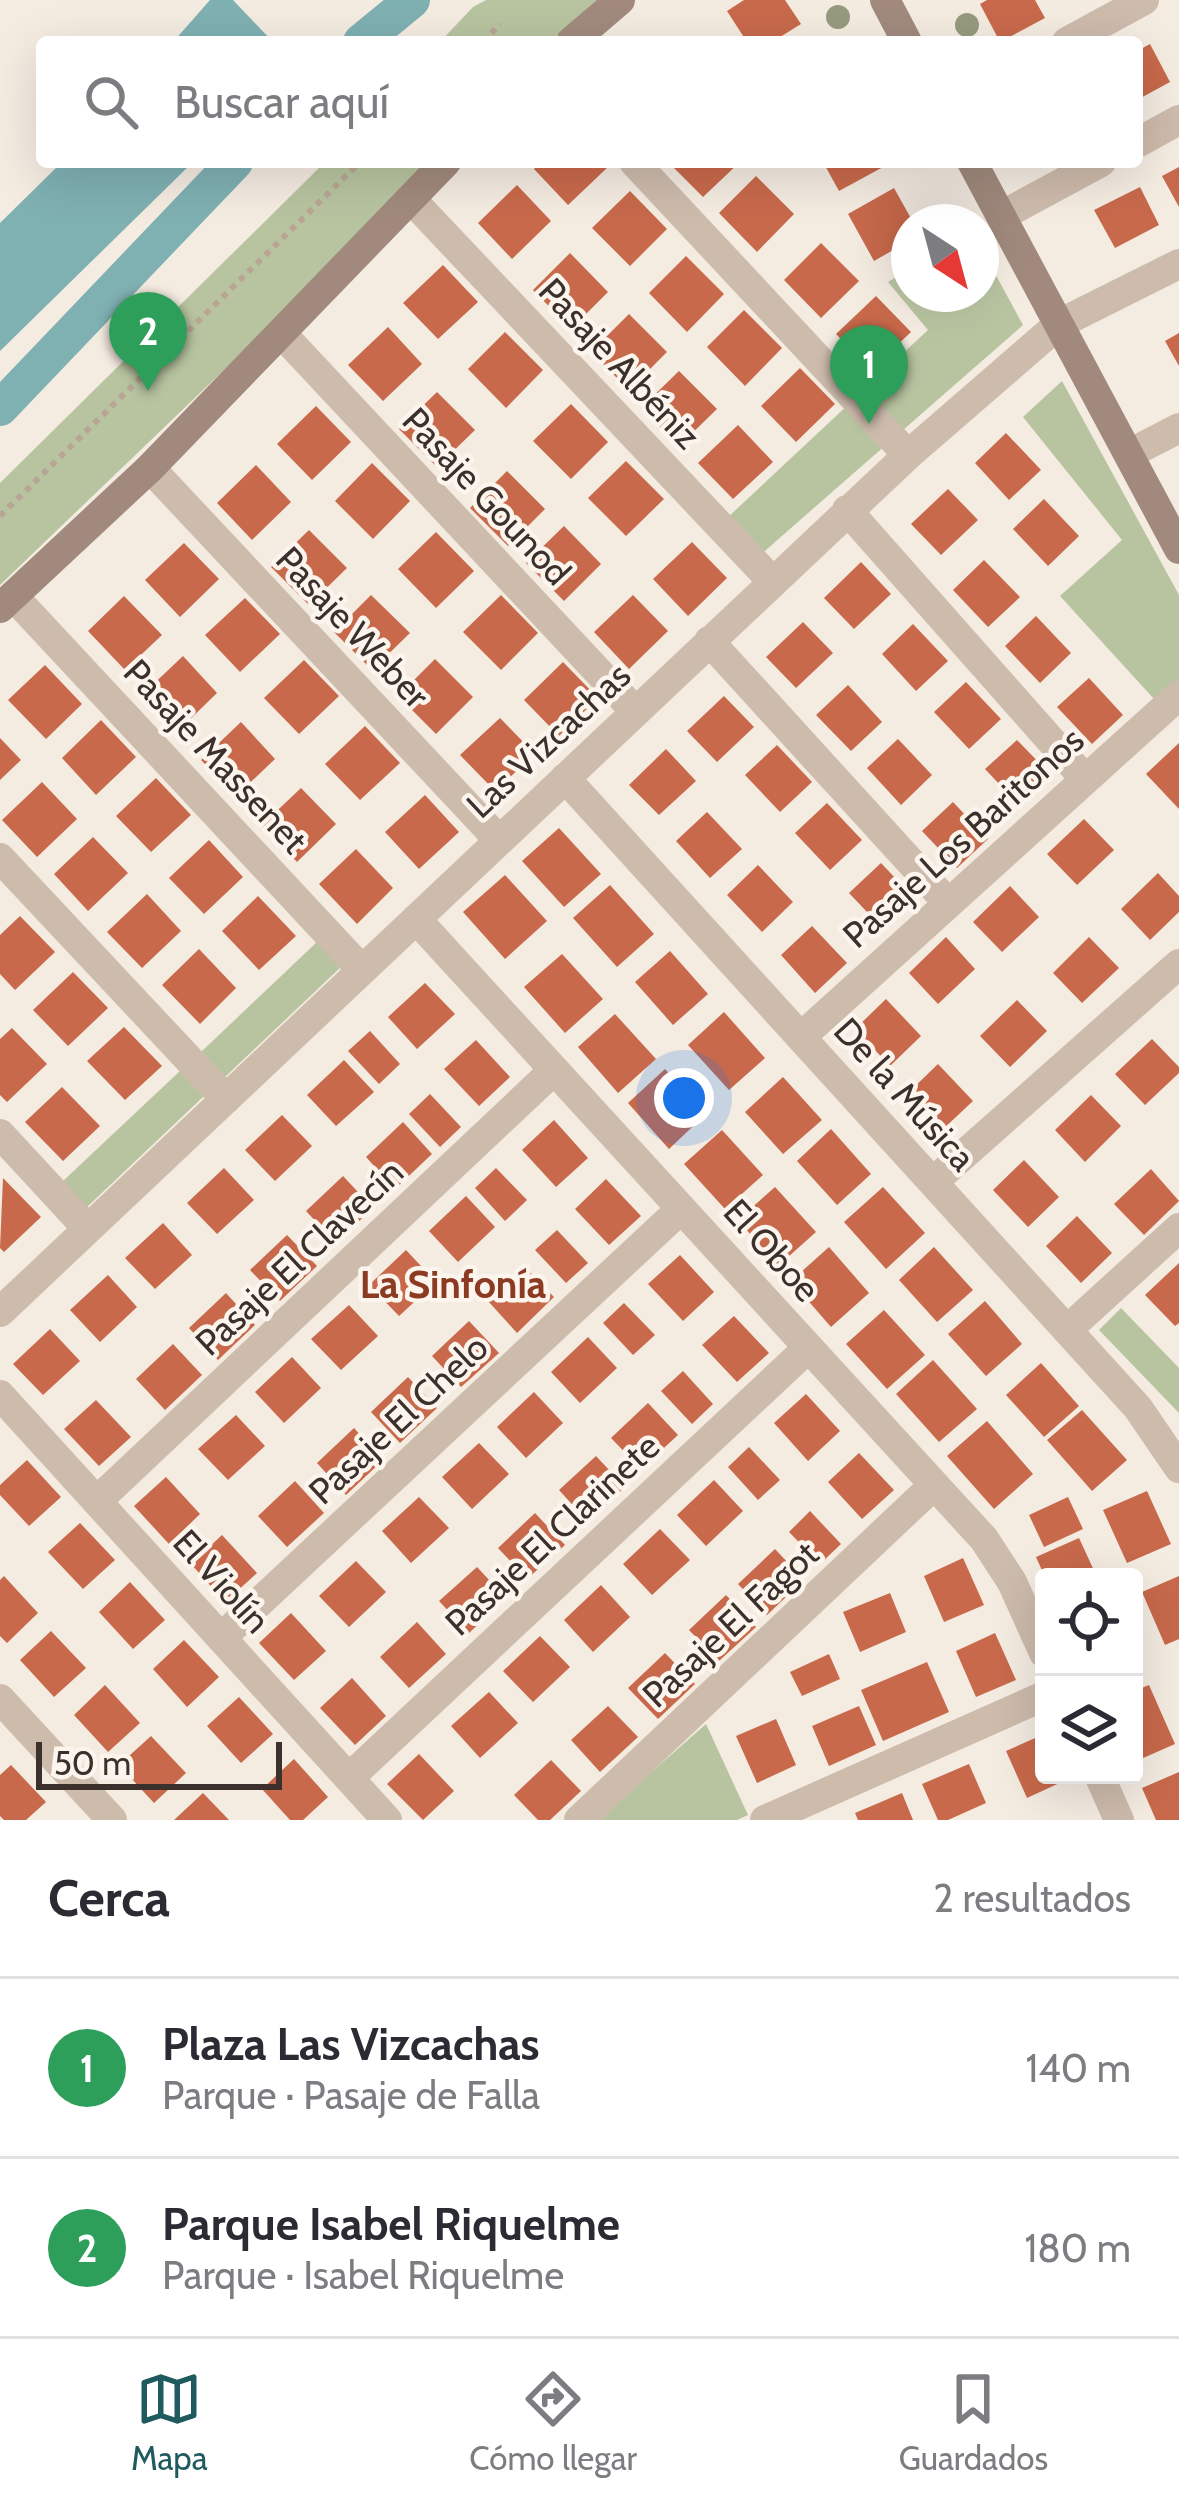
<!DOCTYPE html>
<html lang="es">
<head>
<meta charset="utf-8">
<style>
  body { margin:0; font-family:Cabin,sans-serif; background:#f2f2f3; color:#2b2b33 }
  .controls { position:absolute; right:36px; bottom:36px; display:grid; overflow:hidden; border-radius:12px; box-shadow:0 12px 48px #0002 }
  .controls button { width:108px; height:108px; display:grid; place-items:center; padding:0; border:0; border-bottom:3px solid #e1e1e2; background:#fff; color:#2b2b33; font:60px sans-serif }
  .compass { position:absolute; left:891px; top:204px; width:108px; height:108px; border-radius:50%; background:#fff; box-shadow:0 12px 48px #0002; rotate:144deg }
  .scale { position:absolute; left:36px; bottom:30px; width:246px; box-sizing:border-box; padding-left:12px; border:6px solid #3b302b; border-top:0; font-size:33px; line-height:42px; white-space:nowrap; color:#3b302b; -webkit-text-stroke:9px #fbf5ee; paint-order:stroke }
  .you { position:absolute; left:684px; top:1098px; width:42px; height:42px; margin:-30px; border:9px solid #fff; border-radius:50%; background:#1a73e8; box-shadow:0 0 0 18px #1a73e833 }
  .badge { display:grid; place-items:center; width:78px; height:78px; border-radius:50%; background:#1f5a5e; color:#fff; font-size:39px; font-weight:700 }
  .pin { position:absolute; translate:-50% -99px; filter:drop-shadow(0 3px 6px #0008) }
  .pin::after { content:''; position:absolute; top:63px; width:42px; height:36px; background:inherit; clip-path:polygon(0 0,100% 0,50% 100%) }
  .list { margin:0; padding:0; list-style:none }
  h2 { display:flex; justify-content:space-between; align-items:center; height:156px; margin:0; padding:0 48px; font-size:51px }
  h2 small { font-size:39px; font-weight:400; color:#7c7c81 }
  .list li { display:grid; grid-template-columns:78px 1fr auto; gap:36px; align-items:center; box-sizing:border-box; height:180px; padding:0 48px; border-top:3px solid #e1e1e2 }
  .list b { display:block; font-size:45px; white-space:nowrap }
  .list p { margin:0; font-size:39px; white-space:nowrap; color:#7c7c81 }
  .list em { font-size:39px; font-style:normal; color:#7c7c81 }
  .icon { flex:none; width:66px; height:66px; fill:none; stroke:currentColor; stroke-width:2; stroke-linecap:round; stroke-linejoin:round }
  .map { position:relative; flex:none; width:1179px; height:1820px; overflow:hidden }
  .search { position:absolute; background:#fff; box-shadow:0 12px 48px #0002; left:36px; right:36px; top:36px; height:132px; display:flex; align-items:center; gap:30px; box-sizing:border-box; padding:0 42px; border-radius:12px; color:#7c7c81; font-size:45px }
  .sheet { height:516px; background:#fff }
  nav { display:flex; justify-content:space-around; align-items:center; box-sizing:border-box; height:168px; border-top:3px solid #e1e1e2; background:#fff; font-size:33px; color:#7c7c81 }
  nav a { display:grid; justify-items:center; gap:6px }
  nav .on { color:#1f5a5e }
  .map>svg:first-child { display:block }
  .green { fill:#b8c4a0 }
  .water { fill:#7fb0b2 }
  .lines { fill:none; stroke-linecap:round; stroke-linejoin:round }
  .canal { stroke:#7fb0b2; stroke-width:36 }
  .building { fill:#c8694b }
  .path { stroke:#b9a596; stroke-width:6; stroke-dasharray:6 6; stroke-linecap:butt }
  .street { stroke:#cdbbac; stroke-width:30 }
  .secondary { stroke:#a18a7d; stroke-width:30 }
  .tree { fill:#969b7f }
  .labels { text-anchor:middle; stroke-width:9; stroke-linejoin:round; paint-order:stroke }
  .street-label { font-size:36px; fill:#3b302b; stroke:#fbf5ee }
  .neighbourhood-label { font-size:39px; font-weight:bold; fill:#8c3b22; stroke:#fbf5ee }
</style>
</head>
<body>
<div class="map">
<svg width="1179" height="1820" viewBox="0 0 1179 1820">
  <rect width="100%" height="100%" fill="#f4ebe1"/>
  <path class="green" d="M486,0H599L549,42H440L473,7Z
    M325,162H426L278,318L0,585V483Z
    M981,248L1023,325L759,556L726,519L928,330L888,282L909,269V294H981Z
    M1062,381L1179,595V680L1155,700L1060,596L1122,540L1023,417Z
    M318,941L342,966L225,1077L201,1052Z
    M180,1071L204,1096L87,1207L63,1181Z
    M1121,1308L1179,1368V1413L1099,1330Z
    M706,1724L748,1815L737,1820H597Z"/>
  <path class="water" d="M210,0H233L273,42H173Z
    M62,162H193L0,351V223Z"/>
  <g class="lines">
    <path class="canal" d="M361,42L412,0
      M0,408L235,162"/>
  </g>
  <path class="building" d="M744,0H785L801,24L772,42H747L727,11Z
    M987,0H1035L1045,18L1000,42L980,4Z
    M1150,44L1170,82L1137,100V51Z
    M541,162H603L608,167L568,205L534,169Z
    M668,162H740L703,197Z
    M823,162H883L885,166L839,191Z
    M1179,167V207L1162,176Z
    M756,176L794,214L757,252L719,213Z
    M517,185L551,221L512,259L478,223Z
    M1140,187L1159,225L1115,248L1094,210Z
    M894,188L913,222H909V241L874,261L848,214Z
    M630,191L667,229L630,266L592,228Z
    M821,243L859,281L821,318L784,280Z
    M570,253L608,292L571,329L533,290Z
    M686,256L724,294L687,332L649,293Z
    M443,265L478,302L438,339L403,303Z
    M876,296L911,332L871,370L836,334Z
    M744,310L782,348L745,386L707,347Z
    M629,314L667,352L629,390L591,352Z
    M388,327L422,364L383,401L348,365Z
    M505,332L543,370L506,408L468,369Z
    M1179,333V366L1165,341Z
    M800,368L835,404L796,442L761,406Z
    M679,371L717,409L679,446L641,408Z
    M437,392L475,430L437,467L399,429Z
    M571,404L608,442L571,479L533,441Z
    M316,406L351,442L312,480L277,444Z
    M738,425L773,462L733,499L698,463Z
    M1006,433L1041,470L1009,500L975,463Z
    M626,461L664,499L626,536L588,498Z
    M372,463L410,501L373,539L335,501Z
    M256,465L291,502L252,540L217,503Z
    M507,471L545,509L508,546L470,508Z
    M948,489L978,520L941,555L911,524Z
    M1044,499L1079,536L1048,566L1013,529Z
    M564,526L601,564L564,601L526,563Z
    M309,530L347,568L309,605L271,567Z
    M436,532L474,571L436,608L398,569Z
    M692,542L727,578L688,616L653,579Z
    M184,543L219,579L180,617L145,580Z
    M984,560L1020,597L988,627L953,590Z
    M861,562L891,594L854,629L824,598Z
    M371,595L410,633L372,670L334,632Z
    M501,595L538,633L501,670L463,632Z
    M633,595L668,631L629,669L594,632Z
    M124,596L162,635L125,670L88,631Z
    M245,598L280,634L240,672L205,635Z
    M1036,616L1071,653L1040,683L1005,646Z
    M803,622L833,653L796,688L766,657Z
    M913,624L948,661L916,691L882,654Z
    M183,656L217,693L178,731L143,694Z
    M435,659L473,697L436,734L398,696Z
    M304,660L339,696L299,734L264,698Z
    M563,662L598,698L559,736L524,700Z
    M45,665L82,704L46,739L8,700Z
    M1089,678L1123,715L1092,744L1057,707Z
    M966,682L1001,719L969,749L934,712Z
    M848,685L882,722L851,751L816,715Z
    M724,696L754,727L717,762L687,731Z
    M500,718L535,754L495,791L460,755Z
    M101,720L136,757L96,795L62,758Z
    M241,722L275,759L236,796L201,760Z
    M365,726L400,763L360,800L325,764Z
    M0,738L21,760L0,780Z
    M898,739L932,775L901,805L867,768Z
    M1017,740L1052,776L1020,806L985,769Z
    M1179,743V809L1146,774Z
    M777,745L812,782L780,812L745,775Z
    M666,749L696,781L659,815L629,785Z
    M156,778L191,815L151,852L116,816Z
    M42,782L77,819L37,857L2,820Z
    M301,788L336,824L297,862L262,825Z
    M425,795L459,832L419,869L385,832Z
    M953,802L988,839L957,868L922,831Z
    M827,803L862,840L830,870L795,833Z
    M707,812L742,849L710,878L676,841Z
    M1084,819L1114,850L1077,885L1047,854Z
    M559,828L601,874L564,907L522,861Z
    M93,837L128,873L88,911L54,874Z
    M209,840L243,877L204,914L169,878Z
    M356,849L393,888L357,924L319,884Z
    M881,863L916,900L884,930L849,893Z
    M758,865L793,902L762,932L727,895Z
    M1158,873L1179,896V912L1150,940L1121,909Z
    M505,875L547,921L505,959L463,912Z
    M610,885L654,934L617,967L573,918Z
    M1010,886L1039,917L1002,952L973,922Z
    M147,894L181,931L142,968L107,932Z
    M258,896L296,936L259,970L222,931Z
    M20,916L55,952L15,990L0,974V935Z
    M812,926L847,963L815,993L781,955Z
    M946,937L975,969L938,1004L909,973Z
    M1089,937L1119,968L1082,1003L1053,973Z
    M199,949L236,988L200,1024L162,985Z
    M670,951L708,994L673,1025L635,982Z
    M562,954L603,999L565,1033L524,987Z
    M73,972L108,1008L68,1046L33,1010Z
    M425,983L455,1014L417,1049L388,1017Z
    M886,999L921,1036L890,1066L855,1029Z
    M1017,1000L1047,1031L1010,1067L980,1036Z
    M724,1012L765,1058L729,1090L688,1045Z
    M615,1014L656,1059L618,1093L578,1047Z
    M124,1027L162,1066L125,1100L87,1061Z
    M12,1028L47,1064L7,1102L0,1095V1039Z
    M370,1031L400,1064L379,1084L348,1051Z
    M1152,1039L1179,1067V1073L1145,1105L1115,1074Z
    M476,1040L510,1077L479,1106L444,1069Z
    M344,1060L374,1092L336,1126L307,1095Z
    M938,1064L973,1101L941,1131L907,1094Z
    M665,1069L706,1114L669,1149L628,1103Z
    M783,1077L822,1120L783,1154L745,1112Z
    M62,1087L100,1126L63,1161L25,1122Z
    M430,1094L461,1127L440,1147L409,1114Z
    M1091,1095L1121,1126L1085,1162L1055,1130Z
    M282,1115L312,1146L275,1181L245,1150Z
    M554,1120L588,1158L556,1187L522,1150Z
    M403,1122L432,1154L395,1189L366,1157Z
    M831,1129L871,1174L837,1205L797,1161Z
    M722,1130L763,1175L725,1209L684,1164Z
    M1024,1160L1059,1197L1028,1227L993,1190Z
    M224,1168L254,1200L217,1234L187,1203Z
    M496,1168L527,1200L505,1221L475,1188Z
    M1151,1169L1179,1201L1144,1235L1114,1204Z
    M343,1176L373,1208L336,1243L306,1211Z
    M3,1178L41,1217L4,1252L0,1248Z
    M606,1179L641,1216L609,1245L575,1209Z
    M775,1187L816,1232L778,1266L738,1220Z
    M883,1187L925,1233L886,1269L844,1222Z
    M466,1196L495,1227L458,1262L429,1231Z
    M1077,1216L1112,1253L1081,1283L1046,1246Z
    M163,1223L192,1255L155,1289L125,1258Z
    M557,1230L588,1263L566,1283L535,1250Z
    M287,1235L317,1266L280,1301L250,1270Z
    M829,1247L869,1293L831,1327L791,1281Z
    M934,1247L973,1290L937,1322L899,1280Z
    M406,1250L436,1282L399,1316L369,1285Z
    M680,1255L714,1292L683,1321L648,1284Z
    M1179,1263V1323L1175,1326L1145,1295Z
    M525,1267L554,1297L517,1333L488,1301Z
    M108,1275L137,1307L100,1342L70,1310Z
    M226,1293L255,1325L218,1360L189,1328Z
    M985,1301L1022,1344L986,1376L948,1334Z
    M624,1303L655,1335L633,1355L603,1323Z
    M349,1305L378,1336L341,1370L311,1339Z
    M884,1310L925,1355L887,1389L846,1344Z
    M734,1316L769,1353L737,1382L702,1345Z
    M469,1321L499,1353L461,1387L432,1356Z
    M50,1329L80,1361L43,1395L13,1364Z
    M588,1337L617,1368L580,1403L551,1372Z
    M173,1344L202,1375L165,1410L136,1379Z
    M292,1357L321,1388L284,1423L255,1392Z
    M933,1360L977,1409L939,1442L896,1394Z
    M1041,1363L1079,1406L1044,1437L1006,1395Z
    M683,1371L713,1404L692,1424L661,1391Z
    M408,1377L437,1408L400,1443L371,1412Z
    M534,1392L563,1423L526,1458L497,1427Z
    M806,1394L840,1431L808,1461L774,1423Z
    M96,1400L131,1437L99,1466L64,1429Z
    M648,1403L678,1435L641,1469L611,1438Z
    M1082,1410L1127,1460L1092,1491L1047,1440Z
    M236,1415L265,1446L228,1480L198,1449Z
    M987,1421L1033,1474L994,1509L947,1456Z
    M354,1428L383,1460L346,1495L317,1463Z
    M479,1443L509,1474L472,1509L442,1477Z
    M749,1447L780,1480L758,1500L728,1467Z
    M859,1453L894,1490L862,1519L828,1482Z
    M596,1456L625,1487L588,1522L559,1490Z
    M27,1460L61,1497L29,1526L0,1495V1485Z
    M166,1477L200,1514L169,1544L134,1506Z
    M714,1480L743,1511L706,1546L677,1515Z
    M295,1481L324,1513L287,1547L258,1516Z
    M1147,1491L1171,1544L1127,1563L1103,1510Z
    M419,1497L449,1528L411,1563L382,1531Z
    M1068,1497L1083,1529L1044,1547L1029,1515Z
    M810,1511L841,1544L820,1564L789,1532Z
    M535,1513L565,1545L527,1579L498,1548Z
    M80,1523L115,1560L83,1589L48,1552Z
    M660,1529L690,1560L652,1595L623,1564Z
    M222,1535L257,1573L225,1602L191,1564Z
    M1079,1538L1097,1577H1045L1036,1557Z
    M775,1549L804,1580L767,1615L738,1584Z
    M963,1558L984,1605L944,1622L924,1576Z
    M356,1561L386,1592L349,1627L319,1596Z
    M477,1567L506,1598L469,1633L439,1601Z
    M4,1576L38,1613L7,1643L0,1636V1580Z
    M1179,1576V1639L1165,1645L1142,1592Z
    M130,1582L165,1620L133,1649L99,1612Z
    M601,1585L630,1617L593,1652L564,1620Z
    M890,1593L906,1632L860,1652L843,1612Z
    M726,1595L756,1627L719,1661L689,1630Z
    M291,1613L326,1651L294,1680L259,1643Z
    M417,1622L446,1654L409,1688L380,1657Z
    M51,1631L86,1668L54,1697L20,1660Z
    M995,1633L1016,1680L976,1697L956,1651Z
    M540,1636L570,1667L533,1702L503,1671Z
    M184,1640L219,1677L187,1707L153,1669Z
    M665,1653L695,1684L658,1719L628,1688Z
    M829,1654L840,1679L802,1696L790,1672Z
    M927,1662L949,1712L883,1741L861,1690Z
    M352,1678L386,1716L355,1745L320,1708Z
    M105,1685L140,1723L108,1752L74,1715Z
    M1149,1685L1175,1744L1134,1762V1691Z
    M489,1692L518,1723L480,1758L451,1726Z
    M239,1697L273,1734L241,1763L207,1726Z
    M608,1706L638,1737L600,1772L571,1740Z
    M859,1706L876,1745L829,1766L812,1726Z
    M776,1719L796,1765L757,1783L736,1736Z
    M1044,1734V1775H1064L1066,1780L1027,1798L1006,1751Z
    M151,1736L186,1773L154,1803L119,1765Z
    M419,1754L454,1791L423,1820L387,1784Z
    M294,1759L328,1797L303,1820H290L262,1789Z
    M551,1760L581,1791L550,1820H538L514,1795Z
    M969,1764L986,1803L948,1820H938L922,1784Z
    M11,1765L46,1802L26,1820H4L0,1816V1775Z
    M1179,1772V1820H1156L1142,1788Z
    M203,1793L229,1820H174Z
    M902,1793L913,1820H858L855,1813Z"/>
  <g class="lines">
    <path class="path" d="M483,42L500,24
      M0,516L360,162"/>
    <path class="street" d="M1067,42L1144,0
      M1137,143L1179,120
      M634,162L908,455
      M410,198L773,582
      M1001,216L1101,162
      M282,334L635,711
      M1129,454L1179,428
      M150,468L499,840
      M847,510L1085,779
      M13,596L362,970
      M709,641L948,903
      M565,778L1138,1408L1179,1468
      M0,858L226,1099
      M416,919L984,1539L1012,1582L1044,1653
      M801,1037L1179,695
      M0,1134L88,1229
      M933,1182L1179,964
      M0,1312L908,455L1059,324L1179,264
      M1067,1330L1179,1228
      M0,1395L387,1820
      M97,1501L554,1070
      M221,1638L681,1209
      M0,1699L112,1820
      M1099,1775L1119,1820
      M349,1778L808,1348
      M579,1820L934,1485
      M765,1820L1044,1696"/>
    <path class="secondary" d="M885,0L907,42
      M571,42L620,0
      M972,162L1179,549
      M0,608L150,468L446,162"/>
  </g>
  <g class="tree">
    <circle cx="838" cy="17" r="12"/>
    <circle cx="967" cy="25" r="12"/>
  </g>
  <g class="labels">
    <g class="street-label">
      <text transform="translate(620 363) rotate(47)" y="13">Pasaje Albéniz</text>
      <text transform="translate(487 496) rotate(47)" y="13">Pasaje Gounod</text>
      <text transform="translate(353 627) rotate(47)" y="13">Pasaje Weber</text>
      <text transform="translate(548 740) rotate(-43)" y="13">Las Vizcachas</text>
      <text transform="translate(216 756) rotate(47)" y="13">Pasaje Massenet</text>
      <text transform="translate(963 837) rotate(-42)" y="13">Pasaje Los Baritonos</text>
      <text transform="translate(905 1094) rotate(48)" y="13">De la Música</text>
      <text transform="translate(772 1250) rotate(48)" y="13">El Oboe</text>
      <text transform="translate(299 1257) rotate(-43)" y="13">Pasaje El Clavecín</text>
      <text transform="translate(398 1419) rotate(-43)" y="13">Pasaje El Chelo</text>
      <text transform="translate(552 1534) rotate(-43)" y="13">Pasaje El Clarinete</text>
      <text transform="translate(222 1581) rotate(48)" y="13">El Violín</text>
      <text transform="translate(730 1624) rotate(-43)" y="13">Pasaje El Fagot</text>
    </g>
    <g class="neighbourhood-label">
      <text x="453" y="1298">La Sinfonía</text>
    </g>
  </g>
</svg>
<div class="controls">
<button><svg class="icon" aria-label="locate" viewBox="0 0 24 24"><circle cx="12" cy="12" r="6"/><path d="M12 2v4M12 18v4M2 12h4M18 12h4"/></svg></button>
<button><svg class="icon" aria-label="layers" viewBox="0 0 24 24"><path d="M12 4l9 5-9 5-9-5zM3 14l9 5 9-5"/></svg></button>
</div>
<svg class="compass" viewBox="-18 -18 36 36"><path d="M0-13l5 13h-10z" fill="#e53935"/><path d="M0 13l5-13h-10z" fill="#7c7c81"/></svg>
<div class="scale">50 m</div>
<div class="you"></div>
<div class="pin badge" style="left:869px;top:424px;background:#2e9e5b">1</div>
<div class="pin badge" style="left:148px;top:391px;background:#2e9e5b">2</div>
<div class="search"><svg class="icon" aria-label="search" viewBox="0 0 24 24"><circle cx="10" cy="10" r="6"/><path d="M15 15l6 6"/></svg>Buscar aquí</div>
</div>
<section class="sheet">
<h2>Cerca<small>2 resultados</small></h2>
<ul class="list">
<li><span class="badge" style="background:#2e9e5b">1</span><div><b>Plaza Las Vizcachas</b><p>Parque · Pasaje de Falla</p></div><em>140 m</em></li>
<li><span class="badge" style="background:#2e9e5b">2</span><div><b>Parque Isabel Riquelme</b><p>Parque · Isabel Riquelme</p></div><em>180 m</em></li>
</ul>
</section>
<nav>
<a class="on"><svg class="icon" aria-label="map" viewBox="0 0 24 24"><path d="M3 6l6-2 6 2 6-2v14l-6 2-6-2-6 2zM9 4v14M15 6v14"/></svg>Mapa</a>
<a><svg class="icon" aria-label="directions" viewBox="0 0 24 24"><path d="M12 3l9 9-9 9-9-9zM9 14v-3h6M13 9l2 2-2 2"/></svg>Cómo llegar</a>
<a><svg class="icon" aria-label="saved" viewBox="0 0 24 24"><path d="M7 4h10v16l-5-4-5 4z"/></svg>Guardados</a>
</nav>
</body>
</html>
